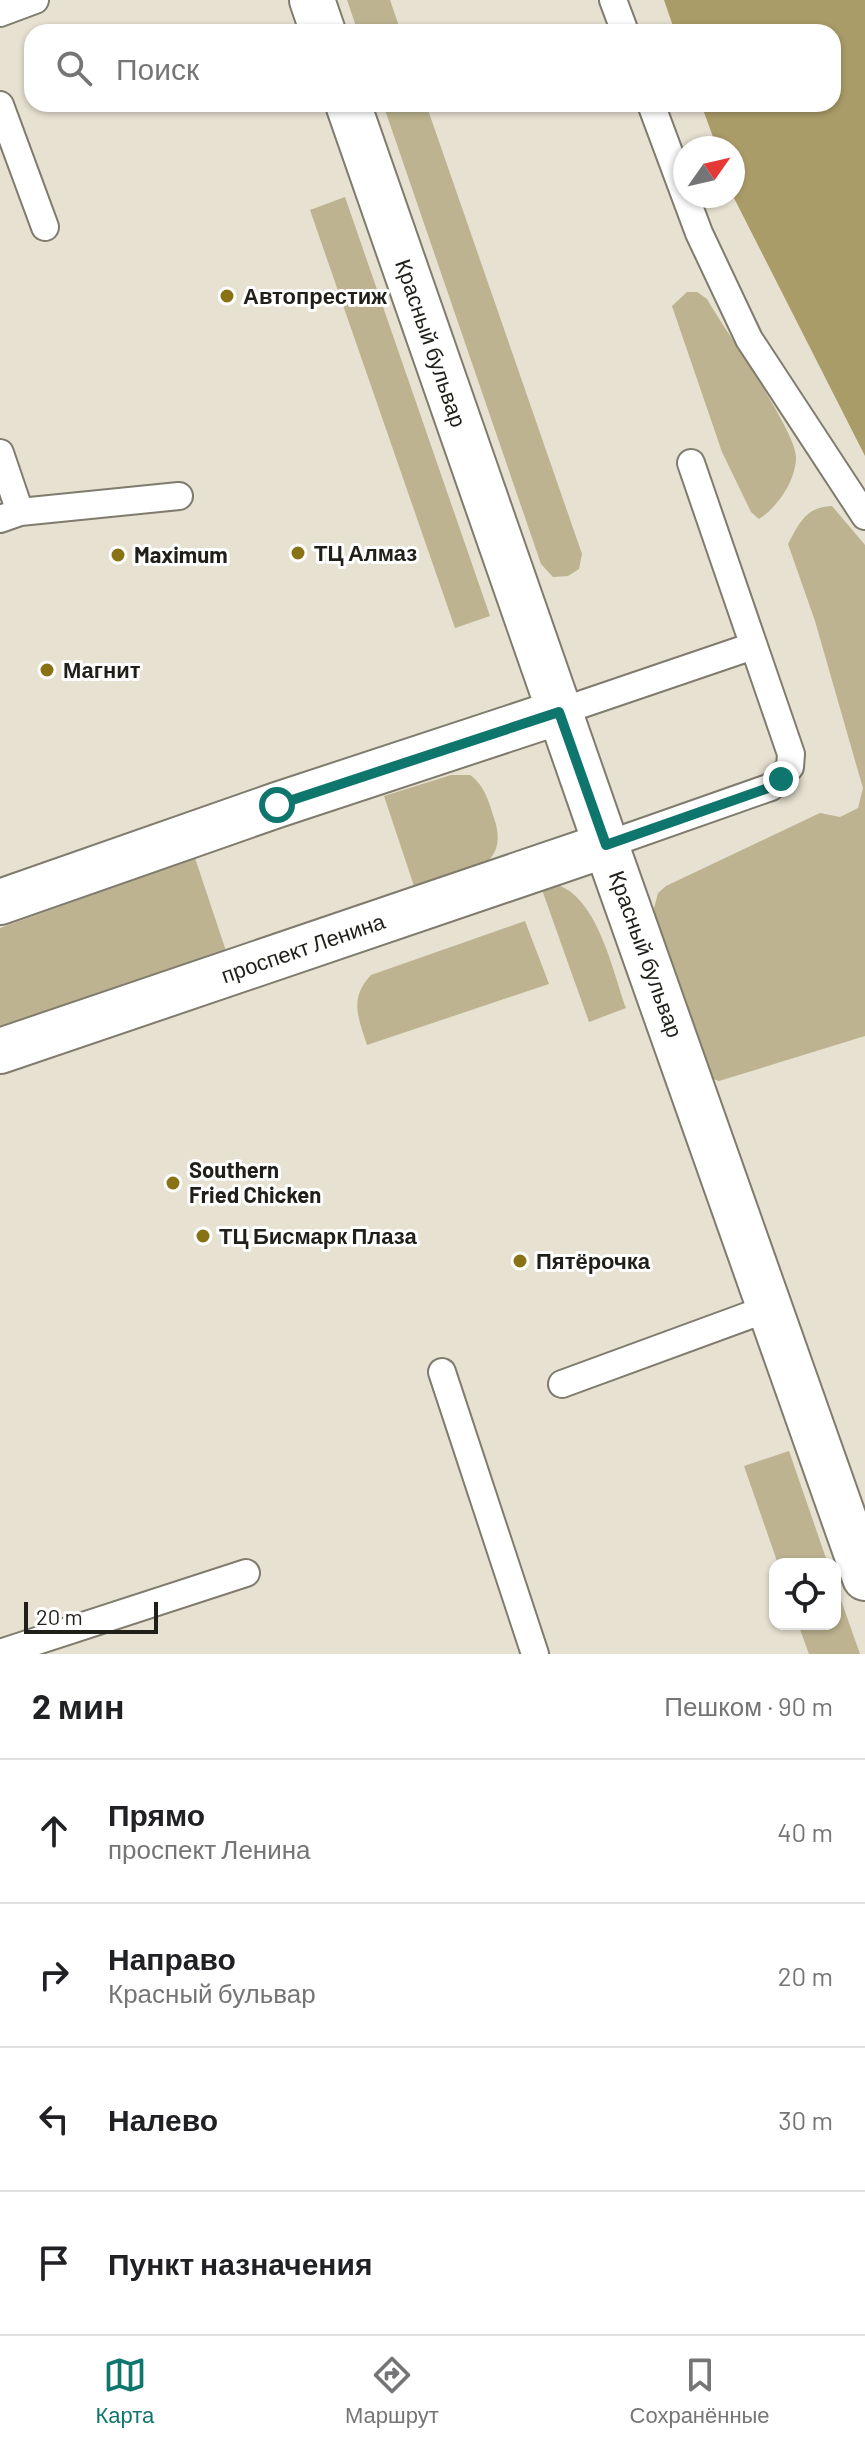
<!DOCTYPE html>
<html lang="ru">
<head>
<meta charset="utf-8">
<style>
  body { margin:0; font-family:Barlow,sans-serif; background:#f2f2f2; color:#202124 }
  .controls { position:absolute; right:24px; bottom:24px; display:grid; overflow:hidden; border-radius:16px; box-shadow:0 2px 6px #0004 }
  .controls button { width:72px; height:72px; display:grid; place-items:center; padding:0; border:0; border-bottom:2px solid #e0e0e0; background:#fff; color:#202124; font:40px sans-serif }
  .compass { position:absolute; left:673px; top:136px; width:72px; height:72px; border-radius:50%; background:#fff; box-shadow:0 2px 6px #0004; rotate:56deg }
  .scale { position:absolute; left:24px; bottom:20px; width:134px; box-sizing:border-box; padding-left:8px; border:4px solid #211f19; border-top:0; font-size:22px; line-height:28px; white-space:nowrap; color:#211f19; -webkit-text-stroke:6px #fff; paint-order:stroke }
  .stop { position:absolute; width:24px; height:24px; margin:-18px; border:6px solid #0f766e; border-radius:50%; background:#fff }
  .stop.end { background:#0f766e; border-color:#fff; box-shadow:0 2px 8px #0008 }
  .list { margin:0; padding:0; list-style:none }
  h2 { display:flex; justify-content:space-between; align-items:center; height:104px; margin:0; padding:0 32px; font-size:34px }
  h2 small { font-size:26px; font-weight:400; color:#757577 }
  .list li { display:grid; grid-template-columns:52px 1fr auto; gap:24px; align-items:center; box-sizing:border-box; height:144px; padding:0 32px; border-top:2px solid #e0e0e0 }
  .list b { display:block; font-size:30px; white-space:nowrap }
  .list p { margin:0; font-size:26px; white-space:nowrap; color:#757577 }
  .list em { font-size:26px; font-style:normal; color:#757577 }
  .icon { flex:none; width:44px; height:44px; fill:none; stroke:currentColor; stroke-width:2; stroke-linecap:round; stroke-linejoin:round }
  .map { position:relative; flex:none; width:865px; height:1654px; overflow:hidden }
  .search { position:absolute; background:#fff; box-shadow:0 2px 6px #0004; left:24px; right:24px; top:24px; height:88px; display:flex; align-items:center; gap:20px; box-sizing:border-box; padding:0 28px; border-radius:24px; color:#757577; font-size:30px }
  .sheet { height:680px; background:#fff }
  nav { display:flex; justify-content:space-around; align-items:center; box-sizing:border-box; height:112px; border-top:2px solid #e0e0e0; background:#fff; font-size:22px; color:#757577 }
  nav a { display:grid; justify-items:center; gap:4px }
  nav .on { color:#0f766e }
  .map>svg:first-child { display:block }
  .green { fill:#bdb390 }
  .forest { fill:#aa9c68 }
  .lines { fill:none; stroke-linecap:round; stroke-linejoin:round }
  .lane-casing { stroke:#7f7b6d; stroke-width:30 }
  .street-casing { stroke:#7f7b6d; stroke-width:48 }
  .secondary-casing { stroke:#7f7b6d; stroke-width:48 }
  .lane { stroke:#fff; stroke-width:26 }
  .street { stroke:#fff; stroke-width:44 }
  .secondary { stroke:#fff; stroke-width:44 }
  .route { stroke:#0f766e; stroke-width:10 }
  .poi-dot { fill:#887214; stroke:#fff; stroke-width:3 }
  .labels { text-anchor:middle; stroke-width:6; stroke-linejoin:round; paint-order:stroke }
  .poi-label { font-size:22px; font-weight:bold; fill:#211f19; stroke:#fff; text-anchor:start }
  .street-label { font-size:22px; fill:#211f19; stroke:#fff }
</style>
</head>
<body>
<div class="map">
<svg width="865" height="1654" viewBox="0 0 865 1654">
  <rect width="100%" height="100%" fill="#e6e1d1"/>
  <path class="green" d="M347,0H390L401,32H358Z
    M383,104H426L582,554L579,569L568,576L553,577L541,564Z
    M345,197L490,616L455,628L310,210Z
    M687,292H697L707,299C724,329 796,431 796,457C796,480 778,507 759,519L751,512L722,452L672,306Z
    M832,506L865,545V1036L719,1081L710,1078L653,912L658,893L666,886L820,813L840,817L858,808L863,788L858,771L815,621L788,544C800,522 806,507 832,506Z
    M451,775H470C485,786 489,802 494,818C513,873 455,875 415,889L384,796Z
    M195,858L226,951L0,1028V928Z
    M551,884C596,889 613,972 626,1008L589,1022L541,887Z
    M525,921L549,984L367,1045C358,1017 349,998 371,975Z
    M789,1451L828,1564H778L744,1466Z
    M835,1583L860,1654H809L798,1624H835Z"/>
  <path class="forest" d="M664,0H865V456L734,198L733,148H717L701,104H833V32H675Z"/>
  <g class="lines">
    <g class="lane-casing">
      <path id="lane" d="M613,0L625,32
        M0,13L35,0
        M651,104L699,233L749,339L865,516
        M0,105L45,227
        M0,453L20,512
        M0,519L20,512L179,496
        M559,712L753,646
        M606,845L771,787L790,767L791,754L691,463
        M442,1372L535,1654
        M562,1384L772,1307
        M0,1653L246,1573"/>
    </g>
    <g class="street-casing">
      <path id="street" d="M606,845L865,1578"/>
    </g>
    <g class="secondary-casing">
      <path id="secondary" d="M312,0L323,32
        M0,902L277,805L559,712
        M0,1051L606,845L348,104"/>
    </g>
    <use href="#lane" class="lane"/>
    <use href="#street" class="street"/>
    <use href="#secondary" class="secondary"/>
  </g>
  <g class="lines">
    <path class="route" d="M277,805L559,712L606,845L771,787L781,779"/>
  </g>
  <g class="poi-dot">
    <circle cx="227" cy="296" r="8"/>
    <circle cx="298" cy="553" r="8"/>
    <circle cx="118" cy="555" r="8"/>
    <circle cx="47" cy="670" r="8"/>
    <circle cx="173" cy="1183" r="8"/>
    <circle cx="203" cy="1236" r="8"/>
    <circle cx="520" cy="1261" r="8"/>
  </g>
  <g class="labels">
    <g class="poi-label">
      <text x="243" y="304">Автопрестиж</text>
      <text x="314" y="561">ТЦ Алмаз</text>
      <text x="134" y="563">Maximum</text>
      <text x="63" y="678">Магнит</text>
      <text x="189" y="1178">Southern<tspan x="189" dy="25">Fried Chicken</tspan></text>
      <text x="219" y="1244">ТЦ Бисмарк Плаза</text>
      <text x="536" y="1269">Пятёрочка</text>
    </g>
    <g class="street-label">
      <text transform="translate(431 343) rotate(71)" y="8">Красный бульвар</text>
      <text transform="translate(303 948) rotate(-19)" y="8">проспект Ленина</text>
      <text transform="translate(646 954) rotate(70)" y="8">Красный бульвар</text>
    </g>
  </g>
</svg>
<div class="controls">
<button><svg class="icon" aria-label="locate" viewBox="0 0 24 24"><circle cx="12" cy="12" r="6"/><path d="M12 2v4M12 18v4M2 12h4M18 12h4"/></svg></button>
</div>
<svg class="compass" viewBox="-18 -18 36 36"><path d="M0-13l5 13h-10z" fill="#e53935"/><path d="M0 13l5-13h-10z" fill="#757577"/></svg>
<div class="scale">20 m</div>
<div class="stop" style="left:277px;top:805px"></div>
<div class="stop end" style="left:781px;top:779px"></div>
<div class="search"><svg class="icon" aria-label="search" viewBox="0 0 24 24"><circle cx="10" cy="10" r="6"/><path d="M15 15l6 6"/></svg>Поиск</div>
</div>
<section class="sheet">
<h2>2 мин<small>Пешком · 90 m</small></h2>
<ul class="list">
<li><svg class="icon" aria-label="ahead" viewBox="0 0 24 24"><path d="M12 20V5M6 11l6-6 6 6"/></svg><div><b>Прямо</b><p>проспект Ленина</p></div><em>40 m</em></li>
<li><svg class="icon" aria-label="right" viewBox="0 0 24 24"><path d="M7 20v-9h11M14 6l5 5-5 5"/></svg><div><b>Направо</b><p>Красный бульвар</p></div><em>20 m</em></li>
<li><svg class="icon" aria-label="left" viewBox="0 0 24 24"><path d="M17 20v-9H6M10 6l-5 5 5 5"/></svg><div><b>Налево</b></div><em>30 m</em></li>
<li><svg class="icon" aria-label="arrive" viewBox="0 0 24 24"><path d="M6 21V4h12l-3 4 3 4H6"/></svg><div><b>Пункт назначения</b></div></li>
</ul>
</section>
<nav>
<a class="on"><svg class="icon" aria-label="map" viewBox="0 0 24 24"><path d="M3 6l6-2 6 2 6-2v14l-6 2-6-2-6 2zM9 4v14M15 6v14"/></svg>Карта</a>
<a><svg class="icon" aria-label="directions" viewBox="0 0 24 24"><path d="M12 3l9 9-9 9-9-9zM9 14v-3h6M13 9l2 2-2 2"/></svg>Маршрут</a>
<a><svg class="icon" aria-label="saved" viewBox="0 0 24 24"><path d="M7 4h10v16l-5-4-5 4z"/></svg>Сохранённые</a>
</nav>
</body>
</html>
